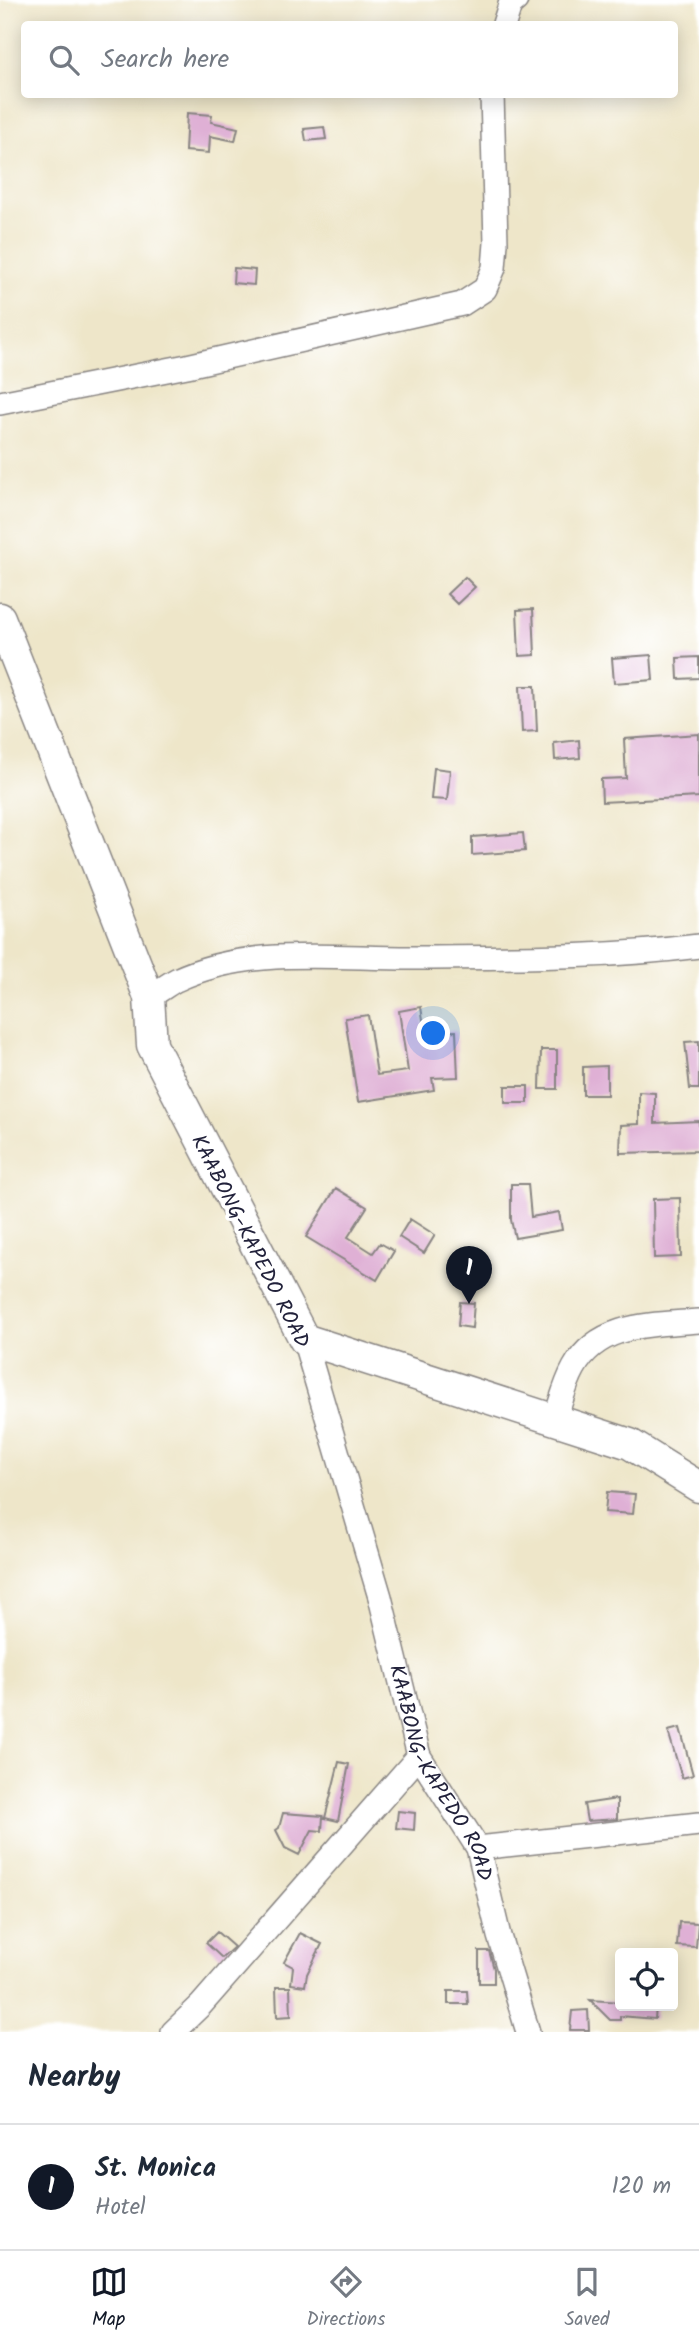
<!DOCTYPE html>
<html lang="en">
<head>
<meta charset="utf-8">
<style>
  body { margin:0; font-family:Kalam,sans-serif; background:#f2f2f3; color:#1f2937 }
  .controls { position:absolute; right:21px; bottom:21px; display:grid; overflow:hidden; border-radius:7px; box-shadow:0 4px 18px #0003 }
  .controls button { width:63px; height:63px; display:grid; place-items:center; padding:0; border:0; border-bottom:2px solid #e0e1e3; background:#fff; color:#1f2937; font:35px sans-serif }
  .you { position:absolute; left:434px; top:1034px; width:24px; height:24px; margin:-18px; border:5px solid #fff; border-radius:50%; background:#1a73e8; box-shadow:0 0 0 10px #1a73e833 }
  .badge { display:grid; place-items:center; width:46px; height:46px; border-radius:50%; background:#111827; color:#fff; font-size:23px; font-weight:700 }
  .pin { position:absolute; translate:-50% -58px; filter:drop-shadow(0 2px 4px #0008) }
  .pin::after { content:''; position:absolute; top:37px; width:24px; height:21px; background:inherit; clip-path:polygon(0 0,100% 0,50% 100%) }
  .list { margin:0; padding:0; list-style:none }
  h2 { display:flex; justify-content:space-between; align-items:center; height:91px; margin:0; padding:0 28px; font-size:30px }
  h2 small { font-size:23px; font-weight:400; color:#747a83 }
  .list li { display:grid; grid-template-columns:46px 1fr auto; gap:21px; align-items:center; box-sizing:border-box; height:126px; padding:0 28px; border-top:2px solid #e0e1e3 }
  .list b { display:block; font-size:26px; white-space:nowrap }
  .list p { margin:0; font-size:23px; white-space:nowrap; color:#747a83 }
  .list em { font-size:23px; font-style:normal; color:#747a83 }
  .icon { flex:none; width:38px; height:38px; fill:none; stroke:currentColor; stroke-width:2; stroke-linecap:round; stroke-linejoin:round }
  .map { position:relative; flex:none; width:699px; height:2032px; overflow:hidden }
  .search { position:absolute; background:#fff; box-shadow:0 4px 18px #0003; left:21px; right:21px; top:21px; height:77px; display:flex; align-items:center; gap:18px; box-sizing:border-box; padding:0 24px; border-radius:7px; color:#747a83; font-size:26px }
  .sheet { height:217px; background:#fff }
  nav { display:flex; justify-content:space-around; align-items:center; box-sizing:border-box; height:98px; border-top:2px solid #e0e1e3; background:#fff; font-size:19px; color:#747a83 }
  nav a { display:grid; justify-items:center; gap:4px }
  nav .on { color:#111827 }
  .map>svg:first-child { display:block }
  .building { fill:#dfb0d5 }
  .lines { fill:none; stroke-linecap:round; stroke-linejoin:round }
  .minor-casing { stroke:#888482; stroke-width:26 }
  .major-casing { stroke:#888482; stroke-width:33 }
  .minor { stroke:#fff; stroke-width:23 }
  .major { stroke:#fff; stroke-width:30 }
  .labels { text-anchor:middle; stroke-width:7; stroke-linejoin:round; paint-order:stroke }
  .street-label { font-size:21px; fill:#22223b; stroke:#fff }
</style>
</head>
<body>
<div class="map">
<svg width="699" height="2032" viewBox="0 0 699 2032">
  <rect width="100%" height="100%" fill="#fff"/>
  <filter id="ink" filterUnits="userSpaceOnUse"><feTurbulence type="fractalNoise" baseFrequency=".0143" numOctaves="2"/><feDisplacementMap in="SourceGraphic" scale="14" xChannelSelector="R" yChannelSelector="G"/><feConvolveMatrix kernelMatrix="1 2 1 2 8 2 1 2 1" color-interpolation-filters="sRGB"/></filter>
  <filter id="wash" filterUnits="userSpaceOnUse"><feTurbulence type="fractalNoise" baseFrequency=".00686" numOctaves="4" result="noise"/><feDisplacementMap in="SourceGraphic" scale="28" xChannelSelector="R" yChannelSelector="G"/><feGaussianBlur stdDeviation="1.57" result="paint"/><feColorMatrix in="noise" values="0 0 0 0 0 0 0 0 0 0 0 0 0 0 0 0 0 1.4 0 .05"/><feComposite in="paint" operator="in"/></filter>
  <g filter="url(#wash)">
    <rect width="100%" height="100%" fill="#eee6c9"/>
    <g id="blocks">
      <path class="building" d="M187,113L212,115L211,122L238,128L235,141L210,136L209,153L185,151Z
        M324,127L326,139L306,141L304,129Z
        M234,268L255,270L254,285L233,283Z
        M465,577L475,587L457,604L447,594Z
        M533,609L535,655L519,656L517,610Z
        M651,655L653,680L614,683L612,658Z
        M699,657V678L678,679L677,658Z
        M520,686H535L537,731L522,732Z
        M699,734V797L602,802L601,779L626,778L624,739Z
        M579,740L580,758L555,760L554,743Z
        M434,768L450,770L447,800L431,799Z
        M523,833L525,851L472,855V837Z
        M421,1007L425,1032L456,1031L458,1077L432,1078L434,1090L358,1102L345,1018L368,1015L377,1075L408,1071L399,1011Z
        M699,1041V1089H690L685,1042Z
        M541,1050H557V1089H540Z
        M607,1066V1095H583V1067Z
        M505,1086H528V1103H505Z
        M639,1092L655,1093V1123L699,1121V1151L620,1153L621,1125L639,1124Z
        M511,1184H528L531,1217L559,1212L562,1230L515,1238L511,1220Z
        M336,1188L367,1207L348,1237L373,1253L380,1243L394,1251L377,1280L306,1237Z
        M680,1198L681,1257L654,1258L653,1199Z
        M410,1219L435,1235L424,1253L399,1237Z
        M460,1302L474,1303L472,1328L458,1326Z
        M607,1492L635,1494L633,1514L605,1512Z
        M680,1728L693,1775L682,1778L668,1731Z
        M339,1762L349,1764L338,1821L325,1818Z
        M617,1799V1819L587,1821L584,1804Z
        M398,1811L415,1813L414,1830L396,1828Z
        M283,1813L323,1816L322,1831L312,1830L299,1855L285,1848L276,1830L279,1828Z
        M679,1922L698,1923L696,1947L677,1946Z
        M217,1932L234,1947L222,1958L206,1943Z
        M300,1933L322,1944L307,1974L305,1986L291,1984L293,1967L284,1962Z
        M479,1951H489L494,1969V1983H479Z
        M276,1987H290L291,2016L277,2017Z
        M448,1991H467L468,2004H448Z
        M590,2000L620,2002V2006H656L655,2019L620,2016V2020H610Z
        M588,2010L589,2030H570L572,2011Z"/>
    </g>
  </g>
  <g filter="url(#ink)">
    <use href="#blocks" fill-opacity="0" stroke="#888482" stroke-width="2"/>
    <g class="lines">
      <g class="minor-casing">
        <g id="minor">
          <path d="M504,24L510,5L516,0"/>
          <path d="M0,403L187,366L462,304L485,289L494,268L496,243L492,94"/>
          <path d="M149,997C158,992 167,985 176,980C250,945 338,959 418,958C512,957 605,958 699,946"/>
          <path id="s1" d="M304,1339L380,1597L419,1756L478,1848L499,1936L528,2032"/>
          <path d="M555,1419C561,1402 565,1384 574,1368C599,1322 654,1325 699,1321"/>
          <path d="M478,1848L699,1824"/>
          <path d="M173,2032L201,2005L419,1756"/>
        </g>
      </g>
      <g class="major-casing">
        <path id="major" d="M0,618L149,997L152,1045L304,1339L630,1444L699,1487"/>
      </g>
      <use href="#minor" class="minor"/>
      <use href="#major" class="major"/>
    </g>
  </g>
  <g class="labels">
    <g class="street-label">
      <text transform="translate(251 1241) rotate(63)" y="7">KAABONG-KAPEDO ROAD</text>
      <text dy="7" stroke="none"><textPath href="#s1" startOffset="457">KAABONG-KAPEDO ROAD</textPath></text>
    </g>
  </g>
</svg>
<div class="controls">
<button><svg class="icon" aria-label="locate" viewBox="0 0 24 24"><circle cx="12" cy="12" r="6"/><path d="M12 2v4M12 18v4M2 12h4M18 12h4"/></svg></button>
</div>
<div class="you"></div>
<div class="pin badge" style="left:469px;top:1304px">1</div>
<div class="search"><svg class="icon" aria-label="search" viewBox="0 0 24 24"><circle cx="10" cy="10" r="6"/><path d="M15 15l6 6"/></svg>Search here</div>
</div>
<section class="sheet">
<h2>Nearby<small></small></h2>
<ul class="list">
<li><span class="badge">1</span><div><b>St. Monica</b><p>Hotel</p></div><em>120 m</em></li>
</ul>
</section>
<nav>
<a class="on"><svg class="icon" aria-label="map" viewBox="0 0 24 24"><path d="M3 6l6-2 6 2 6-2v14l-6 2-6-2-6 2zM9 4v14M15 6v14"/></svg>Map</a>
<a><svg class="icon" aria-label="directions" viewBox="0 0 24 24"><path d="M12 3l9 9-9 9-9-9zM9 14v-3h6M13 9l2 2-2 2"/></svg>Directions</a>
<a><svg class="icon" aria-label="saved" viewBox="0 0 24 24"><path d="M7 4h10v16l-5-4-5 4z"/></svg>Saved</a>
</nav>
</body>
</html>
